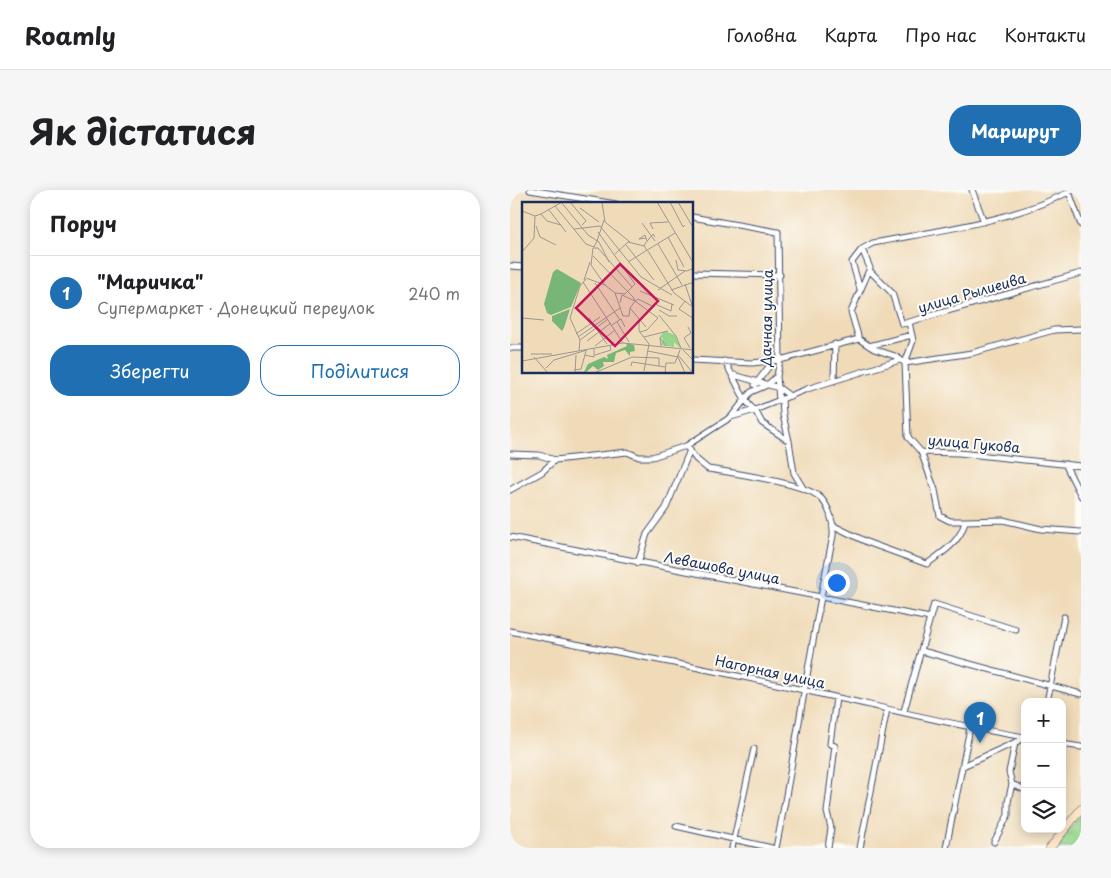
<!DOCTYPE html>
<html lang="uk">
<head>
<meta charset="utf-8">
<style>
  body { margin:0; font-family:"Playpen Sans",sans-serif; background:#f6f6f6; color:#202124 }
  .controls { position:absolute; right:15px; bottom:15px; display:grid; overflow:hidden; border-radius:10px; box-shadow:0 2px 12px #0003 }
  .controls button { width:45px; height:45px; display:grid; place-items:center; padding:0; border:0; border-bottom:1px solid #e0e0e0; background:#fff; color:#202124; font:25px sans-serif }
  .you { position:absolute; left:326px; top:392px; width:18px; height:18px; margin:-12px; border:4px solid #fff; border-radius:50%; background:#1a73e8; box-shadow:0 0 0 8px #1a73e833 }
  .badge { display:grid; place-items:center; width:32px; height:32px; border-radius:50%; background:#1f6fb2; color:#fff; font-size:16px; font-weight:700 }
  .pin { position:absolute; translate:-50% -41px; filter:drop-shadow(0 1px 2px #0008) }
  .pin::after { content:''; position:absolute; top:26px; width:18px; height:15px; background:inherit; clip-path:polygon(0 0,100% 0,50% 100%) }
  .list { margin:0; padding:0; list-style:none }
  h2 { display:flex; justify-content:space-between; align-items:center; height:65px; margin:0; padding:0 20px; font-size:21px }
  h2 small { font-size:16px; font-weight:400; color:#757577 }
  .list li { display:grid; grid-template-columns:32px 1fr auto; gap:15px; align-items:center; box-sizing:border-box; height:75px; padding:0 20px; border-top:1px solid #e0e0e0 }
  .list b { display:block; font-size:19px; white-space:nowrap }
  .list p { margin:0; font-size:16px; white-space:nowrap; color:#757577 }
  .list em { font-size:16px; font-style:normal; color:#757577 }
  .actions { display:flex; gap:10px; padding:15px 20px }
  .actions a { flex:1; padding:11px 0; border:1px solid #1f6fb2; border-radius:20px; text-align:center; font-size:18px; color:#1f6fb2 }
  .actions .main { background:#1f6fb2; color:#fff }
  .icon { flex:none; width:28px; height:28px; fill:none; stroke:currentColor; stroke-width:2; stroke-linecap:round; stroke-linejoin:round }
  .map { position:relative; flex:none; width:571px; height:658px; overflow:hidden; border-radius:20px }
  header { display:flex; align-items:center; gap:30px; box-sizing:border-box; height:70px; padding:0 25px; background:#fff; border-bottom:1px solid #e0e0e0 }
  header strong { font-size:24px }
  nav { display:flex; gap:28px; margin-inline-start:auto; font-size:18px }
  .intro { display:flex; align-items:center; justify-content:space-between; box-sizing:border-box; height:120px; padding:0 30px }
  h1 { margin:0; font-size:35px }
  .button { padding:12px 22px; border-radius:20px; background:#1f6fb2; color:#fff; font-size:18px; font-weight:700 }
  main { display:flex; gap:30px; padding:0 30px }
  aside { flex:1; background:#fff; border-radius:20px; box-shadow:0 2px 12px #0003 }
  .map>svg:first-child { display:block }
  .grass { fill:url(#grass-tufts); stroke:#588275 }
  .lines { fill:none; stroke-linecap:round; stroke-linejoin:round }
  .street-casing { stroke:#3b496c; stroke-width:7 }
  .secondary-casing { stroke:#3b496c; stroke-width:9 }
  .street { stroke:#fff; stroke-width:5 }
  .secondary { stroke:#fee5c5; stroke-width:8 }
  .labels { text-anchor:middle; stroke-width:4; stroke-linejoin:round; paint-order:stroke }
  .street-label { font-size:14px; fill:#1b2f5e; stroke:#fdfcf7 }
  .inset-road { fill:none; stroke:#9b9695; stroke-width:1 }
  .view { fill:#c2185b; fill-opacity:0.15; stroke:#c2185b; stroke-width:2.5 }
  .inset-edge { fill:none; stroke:#1b2f5e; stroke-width:2.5 }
</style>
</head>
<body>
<header>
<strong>Roamly</strong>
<nav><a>Головна</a><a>Карта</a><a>Про нас</a><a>Контакти</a></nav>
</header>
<div class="intro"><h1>Як дістатися</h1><a class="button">Маршрут</a></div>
<main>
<aside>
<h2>Поруч<small></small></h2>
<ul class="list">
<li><span class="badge">1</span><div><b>&quot;Маричка&quot;</b><p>Супермаркет · Донецкий переулок</p></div><em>240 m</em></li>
</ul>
<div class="actions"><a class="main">Зберегти</a><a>Поділитися</a></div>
</aside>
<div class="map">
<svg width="571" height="658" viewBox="0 0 571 658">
  <defs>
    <pattern id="grass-tufts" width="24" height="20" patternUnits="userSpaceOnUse" patternTransform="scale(1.25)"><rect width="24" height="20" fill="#95d58c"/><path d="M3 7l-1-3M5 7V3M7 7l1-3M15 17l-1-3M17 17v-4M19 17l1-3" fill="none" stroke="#80b77b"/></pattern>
  </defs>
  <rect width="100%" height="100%" fill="#fdfcf7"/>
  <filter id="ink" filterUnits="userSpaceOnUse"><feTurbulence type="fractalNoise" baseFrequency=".02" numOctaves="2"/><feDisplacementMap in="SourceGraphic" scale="10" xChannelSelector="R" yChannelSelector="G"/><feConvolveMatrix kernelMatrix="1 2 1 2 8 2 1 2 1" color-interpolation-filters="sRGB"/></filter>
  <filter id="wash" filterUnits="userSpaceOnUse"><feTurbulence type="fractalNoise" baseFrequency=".0096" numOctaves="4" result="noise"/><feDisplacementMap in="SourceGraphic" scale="20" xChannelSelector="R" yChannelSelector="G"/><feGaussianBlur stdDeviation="1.12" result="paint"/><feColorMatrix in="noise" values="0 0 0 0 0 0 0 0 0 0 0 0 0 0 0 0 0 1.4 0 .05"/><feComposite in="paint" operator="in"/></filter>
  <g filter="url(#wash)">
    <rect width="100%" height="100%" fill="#f0dbb9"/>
    <path class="grass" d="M571,625V658H548L553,647Z"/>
  </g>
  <g filter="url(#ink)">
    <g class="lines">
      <g class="street-casing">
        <path id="street" d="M20,0L106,14
          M462,0L474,32
          M559,2L571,35
          M352,59L360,78L341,122L349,149L364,159L385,166L395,173L398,247L411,262L449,263L571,276
          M0,76L14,77
          M359,80L382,103L392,134L399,132
          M182,83L270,85
          M571,83L399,132L403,151L395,173L462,163L544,140L571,139
          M350,99L342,72L352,59L363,53C431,40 500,32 563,0
          M359,156L402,145
          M0,158H14
          M182,170L242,173L270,170L349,149
          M214,171C224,185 233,213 245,220
          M224,185L269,198L280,206
          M267,186L269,210
          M324,191L325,154
          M245,195L263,171
          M272,209L273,225L279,251
          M221,227L245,220
          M176,256L221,227L241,202L257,195L267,186L270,170L268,42L182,27
          M0,264L29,265L45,270L117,262L129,267H142L176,256L186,269L198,279C225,283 286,292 307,305C319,313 324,333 323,346C301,450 287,554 266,658
          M555,274L571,306
          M293,298L284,283L279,251L252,233L245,220L297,199L390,170
          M0,300L32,282L45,270
          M455,331L493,330L531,339L571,342
          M324,336L359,353L417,374C433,362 451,352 455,331H440L430,326L425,300L411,262
          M0,347L420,428
          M128,373L137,344L156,318L180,260
          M0,441C98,461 196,478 293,500C367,516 440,535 515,547
          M412,461L571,504
          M537,512L554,427
          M394,521L424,414L506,440
          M552,554L571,557
          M453,576L515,548
          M502,594L515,600
          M166,636L262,658
          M484,652L498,625V612L502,594L499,582L505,553
          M222,658L244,559
          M318,658L321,638L317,622L325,556L320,554L326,508
          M350,658L377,519
          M436,658L460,538"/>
      </g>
      <g class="secondary-casing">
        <path id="secondary" d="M540,658L571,619"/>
      </g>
      <use href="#street" class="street"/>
      <use href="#secondary" class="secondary"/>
    </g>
  </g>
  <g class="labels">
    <g class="street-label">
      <text transform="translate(462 103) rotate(-16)" y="5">улица Рылиеива</text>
      <text transform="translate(257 128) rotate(-89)" y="5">Дачная улица</text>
      <text transform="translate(464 254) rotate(5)" y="5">улица Гукова</text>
      <text transform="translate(212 378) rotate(11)" y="5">Левашова улица</text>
      <text transform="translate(260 482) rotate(12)" y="5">Нагорная улица</text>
    </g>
  </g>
  <g transform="translate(12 12)">
    <rect width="171" height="171" fill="#f0dbb9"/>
    <path d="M142,129L153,133L159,147L152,140V145L139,143L141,136H137Z" fill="#95d58c"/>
    <path d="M35,67L59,81L49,105L29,113L25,111L22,102L31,70ZM48,107L42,126L40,129L30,119V114ZM104,141L112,143L113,149L108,150V154L103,148L94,151L92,160H81L82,164L76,168L71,164L63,171L52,169L62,170L66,162L82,155L86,157L85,153L105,144Z" fill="#78b678"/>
    <path class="inset-road" d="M39,0L66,33L77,40L87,60M48,0L64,19L60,23M80,0L83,20L108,40M135,0L172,62M148,0L161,25L163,23M156,0L172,27M33,4L64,42L72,45L75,39M58,6L77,20M27,8L44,30M0,9L13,14L19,12M120,21L133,39M39,23L25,19L19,12L40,0M14,24L18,35L34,43M78,24L119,75L150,93M52,27L78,24M131,27L128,21L146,20M76,30L113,82L103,92L93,91M146,35L162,65M124,36L117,37L123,33L125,39M75,39L82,18M136,42L160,83M104,43L132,78M76,46H71L69,63L83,83L93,91L101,114H107L108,106M76,46L110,85M125,49L122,43L131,32L133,35M126,49L152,91L172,106M0,50L12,36L13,14M93,52L106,40L122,44M71,54L111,95M154,58L156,68L165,69L172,66M106,60L153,31M64,76L83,83M62,78L68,60M61,80L101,141M73,81L98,118M163,82L170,103M136,88L163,69M149,88L172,80M118,89L152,103M111,95L113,99L108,106L124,125M163,99L157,107L172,117M98,101L100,93L113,99M137,108L147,114H155M137,113L154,134L159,146M0,116L22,118M67,116L85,142M117,117V129L127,142L122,169M95,120L107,140M90,123L99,117L103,125M166,125L169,131L162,136L168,146M118,130L125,128L136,116L113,99L116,97L132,105L133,102L149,109L150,102M54,132L78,115M56,135L98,106M122,135L146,129M58,138L86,117M65,139L89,121M73,144L93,128M139,144L138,136L144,144M161,148L172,159M57,149L58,138L48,116L58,84L64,77M126,149L156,155L163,171M9,152H30M63,153L72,155V146M73,153L89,148L88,144M156,153L171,171M12,155L26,171M0,159L101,141L172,148M109,164L110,160L143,165M24,166L32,158L65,148M52,168L59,167L64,149M53,171L54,153M72,171L110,155L137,156V164M143,171L144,161H153L158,148"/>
    <path class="view" d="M98,62L136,99L93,144L54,106Z"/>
    <rect width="171" height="171" class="inset-edge"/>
  </g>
</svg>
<div class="controls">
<button>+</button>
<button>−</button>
<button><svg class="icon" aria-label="layers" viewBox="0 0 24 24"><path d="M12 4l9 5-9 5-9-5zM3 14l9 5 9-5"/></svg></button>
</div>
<div class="you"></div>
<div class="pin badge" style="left:470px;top:553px">1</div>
</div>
</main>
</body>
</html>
